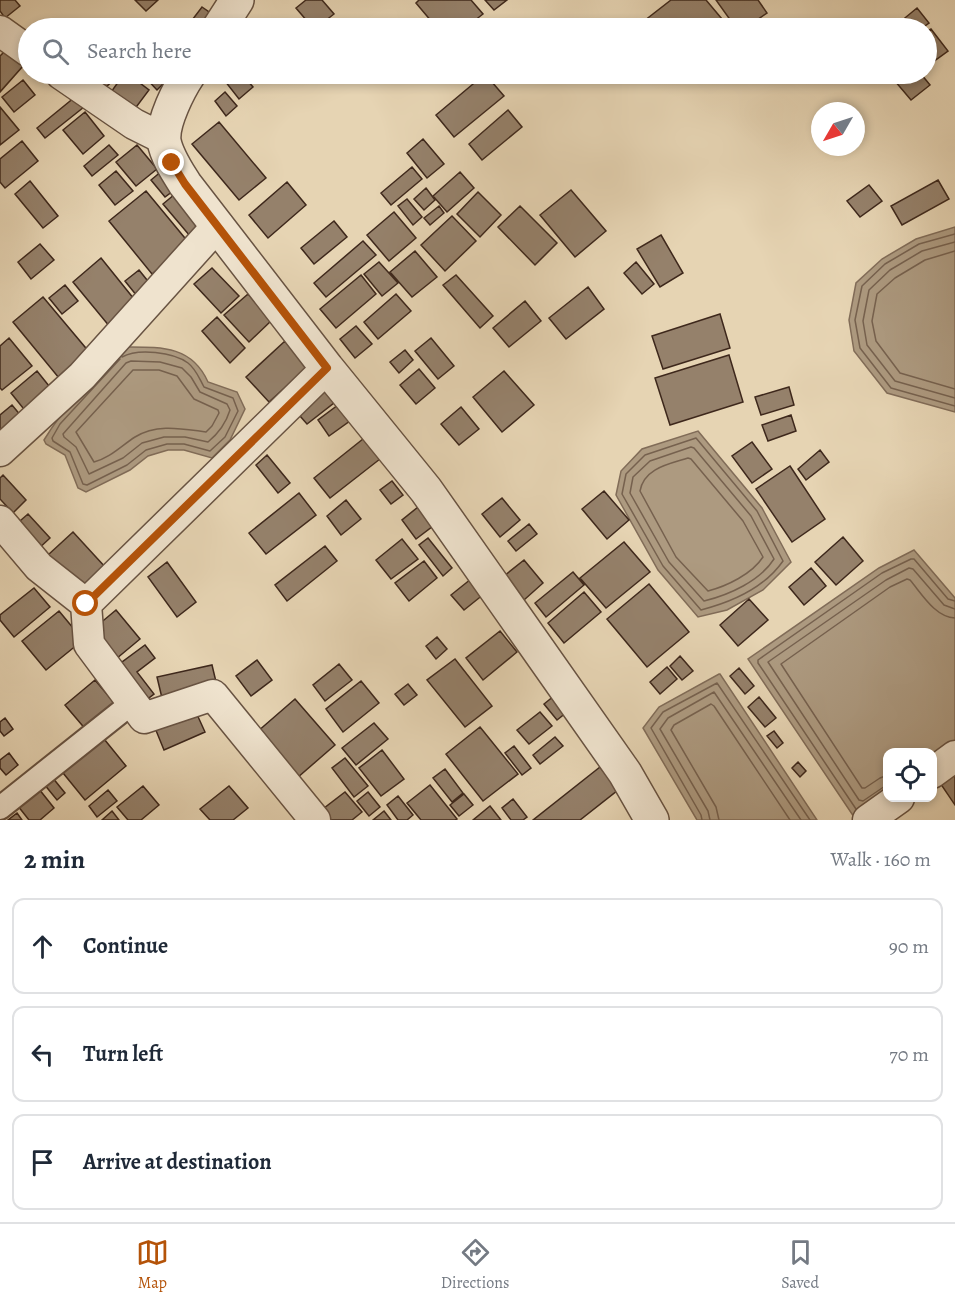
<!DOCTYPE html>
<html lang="en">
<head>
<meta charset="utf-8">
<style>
  body { margin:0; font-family:Alegreya,serif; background:#f6f6f7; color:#1f2937 }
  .controls { position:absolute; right:18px; bottom:18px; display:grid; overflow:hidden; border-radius:12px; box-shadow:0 3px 9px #0003 }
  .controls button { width:54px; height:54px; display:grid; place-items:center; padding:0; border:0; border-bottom:2px solid #e0e1e3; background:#fff; color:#1f2937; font:30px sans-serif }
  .compass { position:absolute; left:811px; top:102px; width:54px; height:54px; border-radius:50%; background:#fff; box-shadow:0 3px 9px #0003; rotate:231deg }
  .stop { position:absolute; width:18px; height:18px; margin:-14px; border:4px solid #b45309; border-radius:50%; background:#fff }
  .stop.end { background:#b45309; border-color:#fff; box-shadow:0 2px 6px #0008 }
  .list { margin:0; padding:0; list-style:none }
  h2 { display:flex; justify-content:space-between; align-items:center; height:78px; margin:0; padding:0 24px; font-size:26px }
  h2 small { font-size:20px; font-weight:400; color:#747a83 }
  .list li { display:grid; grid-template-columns:39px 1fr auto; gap:18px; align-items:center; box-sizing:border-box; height:96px; margin:0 12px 12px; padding:0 12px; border:2px solid #e0e1e3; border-radius:12px }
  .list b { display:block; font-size:22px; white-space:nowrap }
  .list em { font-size:20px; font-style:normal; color:#747a83 }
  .icon { flex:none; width:33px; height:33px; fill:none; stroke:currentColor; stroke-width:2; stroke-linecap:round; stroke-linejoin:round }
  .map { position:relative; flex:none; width:955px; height:820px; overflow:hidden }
  .search { position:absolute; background:#fff; box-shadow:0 3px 9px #0003; left:18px; right:18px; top:18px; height:66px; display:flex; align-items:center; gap:15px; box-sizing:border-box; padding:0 21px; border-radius:33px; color:#747a83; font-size:22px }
  .sheet { height:402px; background:#fff }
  nav { display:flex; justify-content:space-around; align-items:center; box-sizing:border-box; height:84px; border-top:2px solid #e0e1e3; background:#fff; font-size:16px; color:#747a83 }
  nav a { display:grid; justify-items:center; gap:3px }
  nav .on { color:#b45309 }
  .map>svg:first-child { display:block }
  .water { fill:#ad9a80; stroke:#816c58; stroke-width:1.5 }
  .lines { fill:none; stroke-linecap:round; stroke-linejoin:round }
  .shore { stroke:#76614e; stroke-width:1.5 }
  .building { fill:#95816b; stroke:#3e281c; stroke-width:1.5 }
  .pedestrian-casing { stroke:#685342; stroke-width:26 }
  .minor-casing { stroke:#685342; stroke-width:33 }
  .tertiary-casing { stroke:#685342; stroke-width:36 }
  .pedestrian { stroke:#efe3ce; stroke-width:22 }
  .minor { stroke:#efe3ce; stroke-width:30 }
  .tertiary { stroke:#efe3ce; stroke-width:33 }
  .route { stroke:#b45309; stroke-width:8 }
</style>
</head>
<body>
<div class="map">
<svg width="955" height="820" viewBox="0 0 955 820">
  <rect width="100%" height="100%" fill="#e6d4b3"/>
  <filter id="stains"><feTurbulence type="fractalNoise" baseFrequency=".00333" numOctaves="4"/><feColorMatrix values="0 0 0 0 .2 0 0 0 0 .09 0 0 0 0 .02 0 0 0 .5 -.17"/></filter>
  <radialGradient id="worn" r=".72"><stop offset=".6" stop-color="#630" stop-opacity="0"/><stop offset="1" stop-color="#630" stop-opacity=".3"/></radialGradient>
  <path class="water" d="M955,227V412L887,393L854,351L849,320L856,283L882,259L916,239Z
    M127,347C162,347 192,346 208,382L237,392L245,409L230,440L212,458L184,450H168L148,456L130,470L86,492L78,488L65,455L46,444L44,440C65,405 97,374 127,347Z
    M698,431L762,508L791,562L763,590L727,610L698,617L658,570L616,495L621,471L642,449Z
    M914,550L955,598V750L933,767L932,752H888V798L856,820L748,659L879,568Z
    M719,674H720L817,820H697L643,728L659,707Z"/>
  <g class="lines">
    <path class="shore" d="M955,234L919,244L885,264L862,286L855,320L860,348L891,388L955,406
      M955,242L922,251L890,270L869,290L863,321L867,345L895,381L955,398
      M955,251L925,260L895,278L877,294L872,321L876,341L900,373L955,389
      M120,359L60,424L52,438L53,441L70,452L83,484L87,485L127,465L146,450L167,444H184L210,451L225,437L238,411L233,398L204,387C199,378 196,369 188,363C173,352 138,348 122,357
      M131,361L160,362L182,368L191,377L200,392L227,404L230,410C226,423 219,433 208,442L185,437H164L142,443L123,458L89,474L76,447L64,437L63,434L126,363Z
      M133,370H159L177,376L194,399L218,410L219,413L212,426L206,432C183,429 157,423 135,437C121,446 110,458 94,462L76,432Z
      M696,438L757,511L783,561C765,587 732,602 701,610L663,566L622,494L626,474L645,455Z
      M691,447L694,448L751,516L774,559C760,581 729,595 704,601L669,562L630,493L633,477L650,461Z
      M688,458L691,459L743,521L763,557C752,574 727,586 708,591L676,557L640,491C644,468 669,464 688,458Z
      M888,775L880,778L865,788H862L781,664L890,587L907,579L910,580C922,594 935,617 955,618
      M888,784L863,801L859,800L768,662L886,580L909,568L913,569L944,605L955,609
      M856,809L758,663V660L882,573L911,559H914L948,599L955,601
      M702,820L701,815L651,728L663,712L717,683L810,820
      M710,820L708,811L660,729L668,718L714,692L801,820
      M719,820L716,807L671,730L674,725L711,704L714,706L790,820"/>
  </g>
  <path class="building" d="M0,0H15L20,6L5,18L0,11Z
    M135,0H158L146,11Z
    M306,0H322L334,14L316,28H313L296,8Z
    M419,0H471L483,14L465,28H437L416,3Z
    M485,0H507L494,10Z
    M671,0H706L727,25L723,28H635Z
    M716,0H758L767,13L745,28H736Z
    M202,7L212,14L201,28H186Z
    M917,8L929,23L922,28H905L900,22Z
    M136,21L140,28H124Z
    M931,29L948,51L926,67V32Z
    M5,51L23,66L0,92V56Z
    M90,74H120L105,88Z
    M124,74H128L149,90L134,110L111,92Z
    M142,74H155L164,83L157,90Z
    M224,74H242L253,87L239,99L221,76Z
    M256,74H271L262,81Z
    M485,74L504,96L454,137L436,115Z
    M889,74H921L930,85L911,100Z
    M23,80L35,95L14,112L2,97Z
    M225,92L237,106L226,116L215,101Z
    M75,97L84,107L45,138L37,128Z
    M0,107L19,130L0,145Z
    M508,110L522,127L482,160L469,144Z
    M85,112L104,136L83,154L63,130Z
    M219,122L266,178L239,200L192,144Z
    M423,139L444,164L427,178L407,153Z
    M22,141L38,161L5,188L0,182V159Z
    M109,145L118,155L92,176L84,166Z
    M137,145L157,169L136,186L116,162Z
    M412,167L422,179L391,205L381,193Z
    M163,170L177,188L165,197L151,180Z
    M116,171L133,191L115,205L99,185Z
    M460,172L474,188L447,212L433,196Z
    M938,180L949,199L902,225L891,206Z
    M30,181L58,216L43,228L15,194Z
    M287,182L306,205L268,238L249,215Z
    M869,185L882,201L860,217L847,201Z
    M426,188L435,200L424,210L414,199Z
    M181,189L208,222L190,236L163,204Z
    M571,190L606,231L575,257L540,215Z
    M146,191L189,243L152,274L109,221Z
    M478,192L501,215L480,237L457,214Z
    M407,199L422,217L413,225L398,206Z
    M439,206L444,213L430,225L424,218Z
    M520,206L557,243L535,265L498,227Z
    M394,212L416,238L389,261L367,235Z
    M452,216L476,241L445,271L421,245Z
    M334,221L347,237L314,264L301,248Z
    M661,235L683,273L660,287L637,249Z
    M363,241L376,255L326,297L314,283Z
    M40,244L54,260L31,279L18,262Z
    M415,251L437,277L412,297L390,272Z
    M101,258L138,304L110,327L73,282Z
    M379,262L398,283L382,296L364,274Z
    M636,262L654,284L642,294L624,273Z
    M212,268L239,296L221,313L194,284Z
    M139,270L151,285L137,296L125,281Z
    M361,275L376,294L336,328L320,309Z
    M456,275L493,316L480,328L443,285Z
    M65,285L78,301L62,314L49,298Z
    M588,287L604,309L566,339L549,318Z
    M248,294L272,320L249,342L224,315Z
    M396,294L411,311L378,339L364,322Z
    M43,297L90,353L59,378L13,322Z
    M525,301L541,321L509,347L493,328Z
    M720,314L730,348L663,369L652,336Z
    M217,317L245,348L230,363L202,331Z
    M356,326L372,344L355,358L340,339Z
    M9,338L32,366L2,390L0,388V346Z
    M431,338L454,366L438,379L415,351Z
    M285,341L309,366L269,402L246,377Z
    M405,350L413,360L399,373L390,362Z
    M729,355L743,402L670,425L655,378Z
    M419,369L435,388L416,404L400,385Z
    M37,371L53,391L27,413L11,393Z
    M504,371L534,405L502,432L473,397Z
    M326,382L339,399L307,424L293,408Z
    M789,387L794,405L761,415L755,397Z
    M342,402L354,418L329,436L318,420Z
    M12,405L26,422L0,445V415Z
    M461,407L479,429L459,445L441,424Z
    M791,415L796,431L768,441L762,425Z
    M363,439L380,459L330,498L314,478Z
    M752,442L772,469L752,483L732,456Z
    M820,450L829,462L806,480L798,469Z
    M267,455L290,483L278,493L256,465Z
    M790,466L825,519L792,542L756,489Z
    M3,475L26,500L13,513L0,499V478Z
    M392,481L403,495L391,504L380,490Z
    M604,491L629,520L607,539L582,509Z
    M299,493L316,515L266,554L249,533Z
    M502,498L520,520L500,537L482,514Z
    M346,500L361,519L341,535L327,516Z
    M418,507L433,526L416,539L402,520Z
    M28,514L50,538L36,551L13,527Z
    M529,524L537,534L516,551L508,541Z
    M73,532L106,568L81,591L48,555Z
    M843,537L863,561L836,585L815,562Z
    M428,538L452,568L443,576L419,545Z
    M402,539L418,559L391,579L376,560Z
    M624,542L650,572L606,608L580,578Z
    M325,546L337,561L287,601L275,585Z
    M524,560L543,583L524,600L504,576Z
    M424,561L437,578L409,601L395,583Z
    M167,562L196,602L177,617L148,577Z
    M811,568L826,586L804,605L789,587Z
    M573,572L584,585L546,617L535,603Z
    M476,575L489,590L464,610L451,595Z
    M649,584L689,632L647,667L607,619Z
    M34,588L50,607L14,637L0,620V615Z
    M584,592L601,612L564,643L548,623Z
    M749,599L768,620L738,646L720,625Z
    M116,610L140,639L116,659L92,630Z
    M59,611L83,640L46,670L22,641Z
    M500,631L517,652L483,680L466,658Z
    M437,637L447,649L436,659L426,646Z
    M145,645L155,658L137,672L154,694L141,704L114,668Z
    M680,656L693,671L682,680L670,666Z
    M455,659L492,706L465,727L427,680Z
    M257,660L272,680L251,696L236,676Z
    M339,664L352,680L325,701L313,685Z
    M212,665L217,686L162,698L157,677Z
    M667,667L677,679L660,694L650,682Z
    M739,668L754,686L745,694L730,676Z
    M95,680L117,706L87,731L65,705Z
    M361,681L379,703L343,732L326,709Z
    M408,684L417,695L404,705L395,694Z
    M560,691L572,708L557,720L544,704Z
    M759,697L776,718L765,727L748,707Z
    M295,699L335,745L297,778L257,732Z
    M195,710L205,732L164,750L155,728Z
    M540,712L552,726L529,744L517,730Z
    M5,718L13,729L4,736L0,731V722Z
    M374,723L388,739L356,765L342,748Z
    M480,727L518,774L483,801L446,754Z
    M774,731L783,743L777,748L767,736Z
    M100,734L126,766L85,800L59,768Z
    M555,737L563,746L540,764L533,755Z
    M514,746L531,768L522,775L505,753Z
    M382,750L404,779L381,796L359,768Z
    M9,753L18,765L6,775L0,768V760Z
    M345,758L368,786L354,797L332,768Z
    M798,762L806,771L800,777L792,768Z
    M955,764V805L936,777Z
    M600,767L618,790L580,820H533Z
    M445,769L463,793L452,802L433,778Z
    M52,777L65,793L57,800L44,784Z
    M35,784L54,808L40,820H29L14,801Z
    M430,785L457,819L455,820H421L407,803Z
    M143,786L159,805L141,820H128L117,807Z
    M229,786L248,808L233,820H210L200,809Z
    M108,790L117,801L97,817L89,806Z
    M345,792L362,812L352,820H324L319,812Z
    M368,792L380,807L369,816L357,801Z
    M464,794L473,805L459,816L450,805Z
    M398,796L413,815L407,820H398L387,805Z
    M513,799L527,817L523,820H511L502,808Z
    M490,806L501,820H473Z
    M112,811L119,820H102Z
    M384,811L391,820H373Z
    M17,813L22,820H8Z"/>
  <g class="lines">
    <g class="pedestrian-casing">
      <path id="pedestrian" d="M0,808L132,703"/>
    </g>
    <g class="minor-casing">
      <path id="minor" d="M0,31L28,51
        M61,74L134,124L164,139
        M0,451L82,376L218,225
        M0,521L39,567L86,604
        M932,773L955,756
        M315,820L213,695L144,718L89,644L86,604L327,368
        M868,820L899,798"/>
    </g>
    <g class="tertiary-casing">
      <path id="tertiary" d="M219,28L237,0
        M189,74C179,89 162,122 164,141C167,157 177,171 185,184L327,368L426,490L625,773L652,820"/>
    </g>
    <use href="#pedestrian" class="pedestrian"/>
    <use href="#minor" class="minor"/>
    <use href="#tertiary" class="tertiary"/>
  </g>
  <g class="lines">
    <path class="route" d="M86,604L327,368L185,184L172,163"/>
  </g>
  <rect width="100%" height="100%" filter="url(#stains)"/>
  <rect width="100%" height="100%" fill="url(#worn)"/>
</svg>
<div class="controls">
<button><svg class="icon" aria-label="locate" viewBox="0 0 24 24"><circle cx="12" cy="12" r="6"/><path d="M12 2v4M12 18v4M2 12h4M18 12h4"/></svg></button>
</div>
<svg class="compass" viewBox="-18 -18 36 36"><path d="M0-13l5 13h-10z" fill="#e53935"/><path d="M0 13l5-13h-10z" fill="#747a83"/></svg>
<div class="stop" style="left:86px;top:604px"></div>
<div class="stop end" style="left:172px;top:163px"></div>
<div class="search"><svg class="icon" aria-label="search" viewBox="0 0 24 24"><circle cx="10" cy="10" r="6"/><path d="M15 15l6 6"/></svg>Search here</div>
</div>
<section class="sheet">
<h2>2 min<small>Walk · 160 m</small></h2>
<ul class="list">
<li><svg class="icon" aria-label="ahead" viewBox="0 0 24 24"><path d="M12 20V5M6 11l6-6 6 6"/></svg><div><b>Continue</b></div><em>90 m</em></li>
<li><svg class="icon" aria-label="left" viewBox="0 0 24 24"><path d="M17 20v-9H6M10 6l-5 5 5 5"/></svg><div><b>Turn left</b></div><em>70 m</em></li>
<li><svg class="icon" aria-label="arrive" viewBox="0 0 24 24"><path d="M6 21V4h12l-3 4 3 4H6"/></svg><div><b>Arrive at destination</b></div></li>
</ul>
</section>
<nav>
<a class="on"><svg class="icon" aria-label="map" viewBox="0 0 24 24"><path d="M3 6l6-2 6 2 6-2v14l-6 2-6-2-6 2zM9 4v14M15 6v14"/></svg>Map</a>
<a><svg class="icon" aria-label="directions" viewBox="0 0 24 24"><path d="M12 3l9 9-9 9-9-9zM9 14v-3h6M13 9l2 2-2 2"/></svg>Directions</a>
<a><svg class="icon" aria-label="saved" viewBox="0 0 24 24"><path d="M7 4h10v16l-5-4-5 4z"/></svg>Saved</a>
</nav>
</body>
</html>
